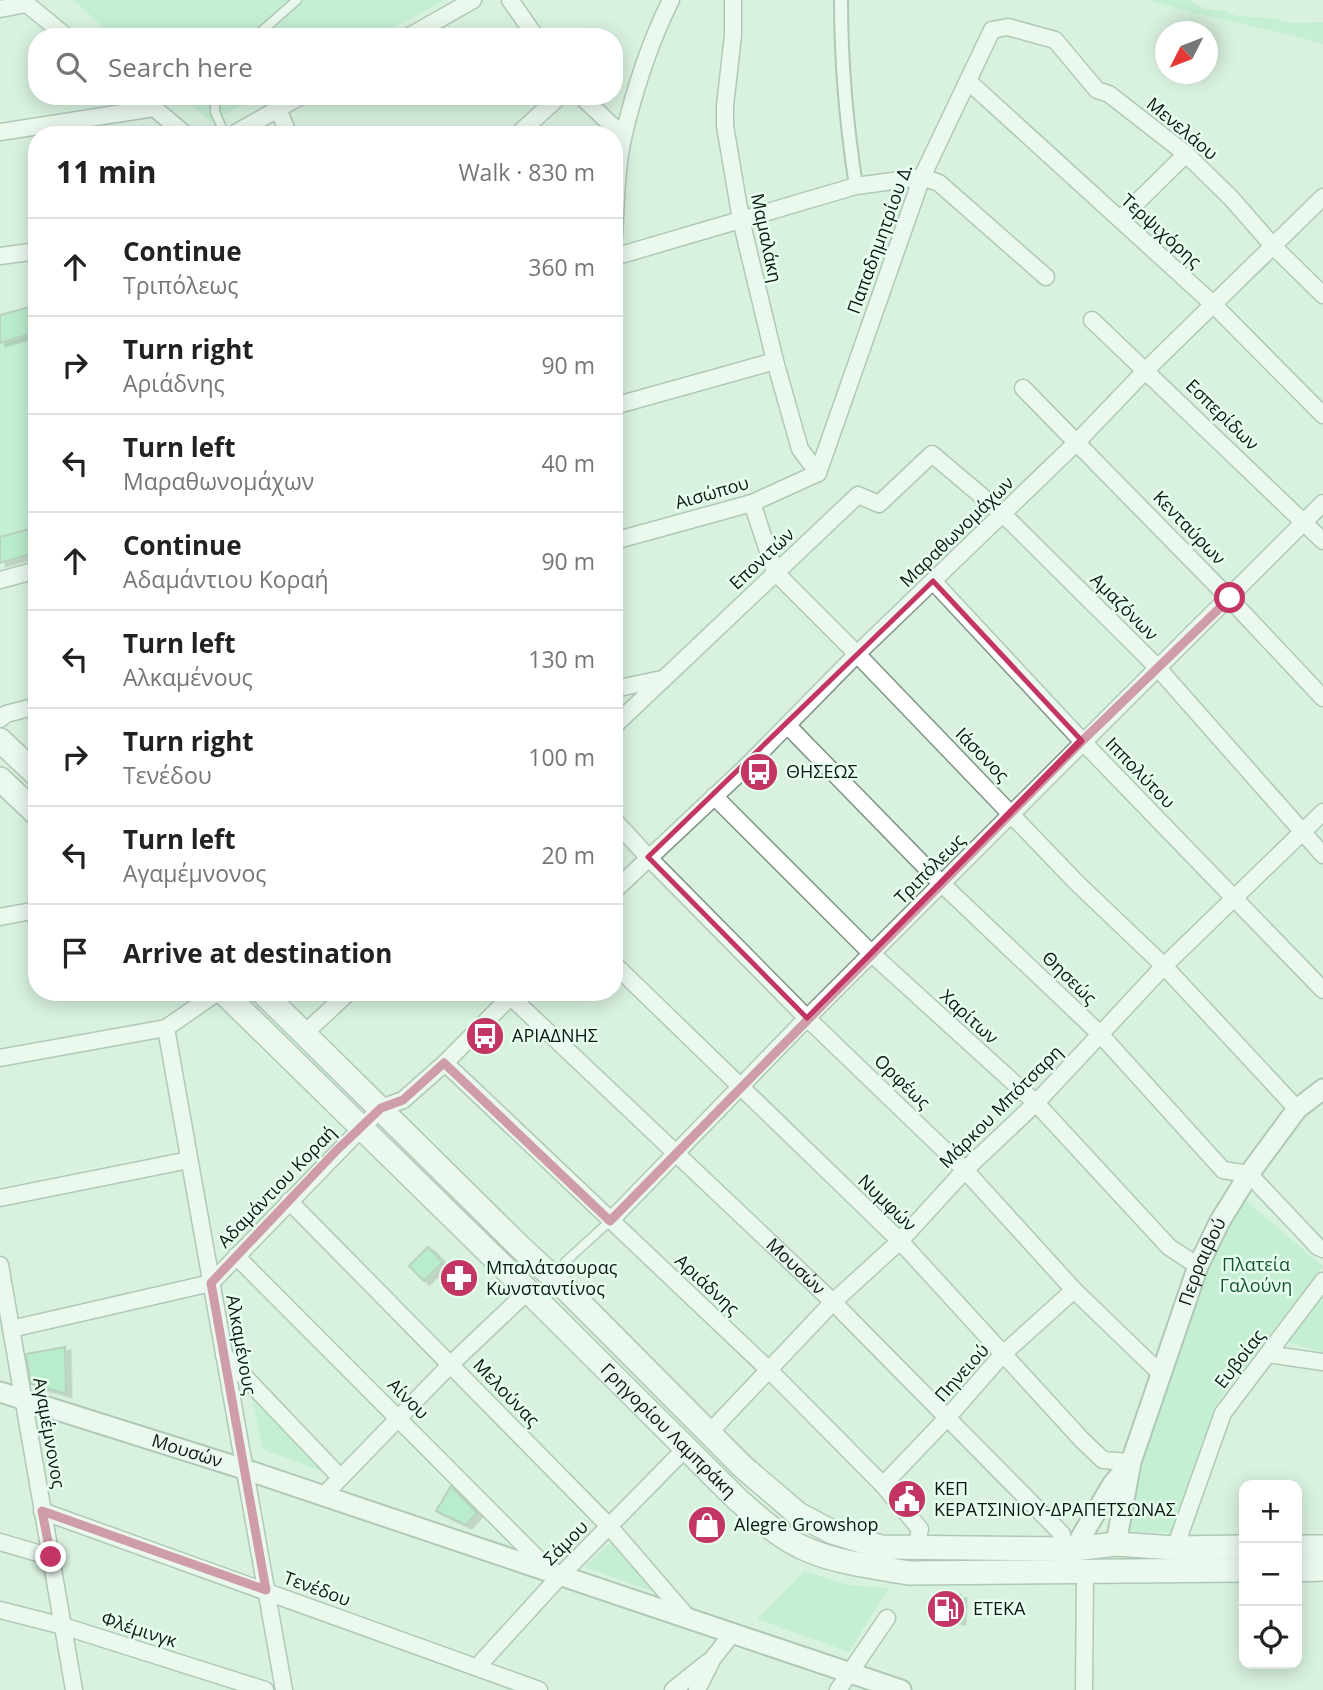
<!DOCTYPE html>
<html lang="en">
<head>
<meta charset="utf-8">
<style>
  body { margin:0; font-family:"Open Sans",sans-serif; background:#f2f2f2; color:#222 }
  .controls { position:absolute; right:21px; bottom:21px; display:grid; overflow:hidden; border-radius:14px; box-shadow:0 4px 18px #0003 }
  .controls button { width:63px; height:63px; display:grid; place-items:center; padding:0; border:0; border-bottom:2px solid #e0e0e0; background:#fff; color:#222; font:35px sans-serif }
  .compass { position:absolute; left:1155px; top:21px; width:63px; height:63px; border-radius:50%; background:#fff; box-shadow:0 4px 18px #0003; rotate:228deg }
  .stop { position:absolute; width:21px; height:21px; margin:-16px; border:5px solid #c33664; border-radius:50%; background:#fff }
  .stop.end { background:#c33664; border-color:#fff; box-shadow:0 2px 7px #0008 }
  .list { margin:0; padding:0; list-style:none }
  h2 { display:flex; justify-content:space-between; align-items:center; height:91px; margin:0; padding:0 28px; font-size:30px }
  h2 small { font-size:23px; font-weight:400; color:#767676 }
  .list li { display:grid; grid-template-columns:46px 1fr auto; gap:21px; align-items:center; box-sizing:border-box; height:98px; padding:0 28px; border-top:2px solid #e0e0e0 }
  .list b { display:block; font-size:26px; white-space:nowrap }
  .list p { margin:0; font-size:23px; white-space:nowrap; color:#767676 }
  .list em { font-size:23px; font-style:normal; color:#767676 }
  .icon { flex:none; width:38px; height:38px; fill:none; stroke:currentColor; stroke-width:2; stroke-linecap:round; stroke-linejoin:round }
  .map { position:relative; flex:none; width:1323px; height:1690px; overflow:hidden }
  .search { position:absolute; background:#fff; box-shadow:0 4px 18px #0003; left:28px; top:28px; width:595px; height:77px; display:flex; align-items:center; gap:18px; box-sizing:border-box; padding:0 24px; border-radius:28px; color:#767676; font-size:26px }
  .panel { position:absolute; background:#fff; box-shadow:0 4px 18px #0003; left:28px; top:126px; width:595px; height:875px; border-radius:28px }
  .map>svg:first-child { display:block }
  .green { fill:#aeebc3 }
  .building { fill:#93e4b0; stroke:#91a898; stroke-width:2; filter:url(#shadow) }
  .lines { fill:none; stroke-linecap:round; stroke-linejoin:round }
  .service-casing { stroke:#7f9686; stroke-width:11 }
  .pedestrian-casing { stroke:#7f9686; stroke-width:16 }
  .minor-casing { stroke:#7f9686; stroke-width:19 }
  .tertiary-casing { stroke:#7f9686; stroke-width:23 }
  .secondary-casing { stroke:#7f9686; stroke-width:26 }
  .service { stroke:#fff; stroke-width:8 }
  .pedestrian { stroke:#fff; stroke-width:12 }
  .minor { stroke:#fff; stroke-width:16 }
  .tertiary { stroke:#fff; stroke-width:19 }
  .secondary { stroke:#fff; stroke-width:23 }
  .route { stroke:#c33664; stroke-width:9 }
  .marked { fill:none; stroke:#c33664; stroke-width:5; stroke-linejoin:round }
  .labels { text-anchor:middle; stroke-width:5; stroke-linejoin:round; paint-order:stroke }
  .street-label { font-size:18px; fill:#0e1711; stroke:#e6ffee }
  .poi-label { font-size:18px; fill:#0e1711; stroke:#e6ffee; text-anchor:start }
  .park-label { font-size:18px; fill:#165332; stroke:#e6ffee }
</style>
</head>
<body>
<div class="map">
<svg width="1323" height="1690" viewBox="0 0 1323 1690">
  <defs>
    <filter id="shadow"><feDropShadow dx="5.5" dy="3.5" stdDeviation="0" flood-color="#0004"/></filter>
  </defs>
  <rect width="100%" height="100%" fill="#d9f2e0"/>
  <path class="green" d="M73,0H446L375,37H114Z
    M1148,0H1189L1203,9L1222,10L1237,16L1270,18L1295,23L1323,22V44C1265,27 1205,18 1148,0Z
    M182,96H259L210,122Z
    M37,332V527L0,537V343Z
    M1238,1194L1323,1266L1217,1403L1173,1533L1124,1532C1155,1418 1189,1302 1238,1194Z
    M1323,1296V1353L1287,1342Z
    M252,1397L326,1473L262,1449Z
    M613,1540L663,1595L584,1567Z
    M804,1571L849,1585L889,1588L849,1652L757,1619Z"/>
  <path class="building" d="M37,305V332L0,343V315Z
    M37,527V552L0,563V537Z
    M428,1247L443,1262L424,1281L409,1266Z
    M65,1347L66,1394L31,1384L26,1354Z
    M451,1486L477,1513L466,1525L436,1511Z
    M939,1594L961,1595L960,1621L938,1619Z"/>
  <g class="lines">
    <g class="service-casing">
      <path id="service" d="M255,37L297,0
        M215,96V112L225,135
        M565,1262L610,1221"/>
    </g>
    <g class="pedestrian-casing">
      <path id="pedestrian" d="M841,0C841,65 846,122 856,186"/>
    </g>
    <g class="minor-casing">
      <g id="minor">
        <path d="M22,0L67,37"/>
        <path d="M510,0L536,37"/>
        <path d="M733,0V35L725,106V126L741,220L775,361L800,449L818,473"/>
        <path d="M0,9L27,4"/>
        <path d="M408,37L473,0"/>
        <path d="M968,81L1214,305L1323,415"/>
        <path d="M140,96L186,135"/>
        <path d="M581,96L623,136"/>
        <path d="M278,109L289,135"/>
        <path d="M0,132L154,108"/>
        <path d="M232,135L301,96"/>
        <path d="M517,135L560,96"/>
        <path d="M1120,219L1186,154"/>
        <path d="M614,237C616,203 616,167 624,134C635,88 650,42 671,0"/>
        <path d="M0,256L37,251"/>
        <path d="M614,257L856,186L922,177L939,183L1046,277"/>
        <path d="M1092,320L1323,541"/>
        <path d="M1023,388L1229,598L1323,698"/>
        <path d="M614,406L775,361"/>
        <path d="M818,473L922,177L992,30L1008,27L1055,40L1097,90L1109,94L1186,154L1231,198L1273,246L1323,295"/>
        <path d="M752,503L775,572L857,654L1076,882L1164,966L1297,1109"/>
        <path d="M614,541L752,503L818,473"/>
        <path d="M0,580L37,570"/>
        <path d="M933,581L1082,741L1323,990"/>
        <path d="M614,689L662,679"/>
        <path d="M0,719L6,714L37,706"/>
        <path d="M614,726L858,495L879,504L932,454L1003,514L1157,667L1323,855"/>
        <path d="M788,726L942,884L1100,1034L1223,1170L1249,1174L1318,1247L1323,1249"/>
        <path d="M714,796L872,954L1036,1103L1169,1247L1198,1266"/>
        <path d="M614,820L648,857L807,1018L965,1170L1074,1290L1160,1373"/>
        <path d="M614,891L748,765L857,654L1077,442L1146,370L1323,197"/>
        <path d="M0,917L37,910"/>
        <path d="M614,964L900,1241L1082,1440L1103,1460L1131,1462"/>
        <path d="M218,992L166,1028L284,1690"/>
        <path id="s1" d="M511,997L833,1302L1062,1534L1061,1548"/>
        <path d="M305,1033L349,992"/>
        <path d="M0,1058L166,1028"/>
        <path d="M445,1063L769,1370L883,1485L920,1529L916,1549"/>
        <path d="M0,1198L189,1160"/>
        <path d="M289,1201L609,1526L689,1619"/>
        <path d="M610,1221L807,1018L1323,503"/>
        <path d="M236,1256L551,1572"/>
        <path d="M0,1265L74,1690"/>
        <path d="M211,1283L381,1108L403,1100L445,1063L515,992"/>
        <path d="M11,1329L211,1283"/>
        <path d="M1268,1354L1323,1362"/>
        <path d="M224,1355L340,1477"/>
        <path d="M710,1432L833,1302L900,1241L965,1170L1036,1103L1164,966L1323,812"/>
        <path d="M883,1485L947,1418L1003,1354L1074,1290"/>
        <path d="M324,1495L451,1364L528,1291"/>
        <path d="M42,1511L539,1690"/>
        <path d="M0,1542L51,1557"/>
        <path d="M1175,1548L1223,1413L1323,1281"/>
        <path d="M0,1610L63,1626L265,1690"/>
        <path d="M477,1667L561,1575L686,1448"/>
        <path d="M673,1690L708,1662"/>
        <path d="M697,1690L713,1658L732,1634"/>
        <path d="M838,1690L887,1618"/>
        <path d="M1084,1690L1085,1571"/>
      </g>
    </g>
    <g class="tertiary-casing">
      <g id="tertiary">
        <path id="s2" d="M0,1392L244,1469L901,1690"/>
        <path id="s3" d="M1116,1544L1131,1462L1198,1266L1220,1221L1249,1174L1297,1109L1323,1089"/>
        <path d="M1074,1549L1112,1485L1130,1463"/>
      </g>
    </g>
    <g class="secondary-casing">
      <g id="secondary">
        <path d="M0,740L37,775"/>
        <path d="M0,779L37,814"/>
        <path id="s4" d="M223,992L528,1291L738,1500C760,1519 781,1539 808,1550C838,1563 876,1567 909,1573L1244,1570"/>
        <path d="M262,992L519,1246L570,1293L743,1467L798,1514L832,1532L881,1547L1074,1549L1116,1544L1175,1548L1244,1547"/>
        <path d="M1297,1547H1323"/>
        <path d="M1297,1570L1323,1569"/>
      </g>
    </g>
    <use href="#service" class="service"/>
    <use href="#pedestrian" class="pedestrian"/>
    <use href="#minor" class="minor"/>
    <use href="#tertiary" class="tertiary"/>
    <use href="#secondary" class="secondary"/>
  </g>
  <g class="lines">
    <path class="route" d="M51,1557L42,1511L266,1590L211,1283L337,1150L381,1108L403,1100L444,1063L610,1221L1082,741L1230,598"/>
  </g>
  <path d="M0 0H1323V1690H0ZM933,581L1082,741L807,1018L648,857Z" fill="#d9f2e0" fill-opacity=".55" fill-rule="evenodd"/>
  <path class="marked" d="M933,581L1082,741L807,1018L648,857Z"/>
  <defs>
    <g id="bus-disc" transform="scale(2.0125)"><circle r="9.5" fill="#c33664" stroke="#e6ffee"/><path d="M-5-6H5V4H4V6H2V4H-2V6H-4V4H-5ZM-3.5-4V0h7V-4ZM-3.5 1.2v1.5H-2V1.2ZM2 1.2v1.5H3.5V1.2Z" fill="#fff"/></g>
    <g id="pharmacy-disc" transform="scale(2.0125)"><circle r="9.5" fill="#c33664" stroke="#e6ffee"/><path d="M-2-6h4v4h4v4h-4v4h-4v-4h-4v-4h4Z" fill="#fff"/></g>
    <g id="civic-disc" transform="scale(2.0125)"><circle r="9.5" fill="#c33664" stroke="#e6ffee"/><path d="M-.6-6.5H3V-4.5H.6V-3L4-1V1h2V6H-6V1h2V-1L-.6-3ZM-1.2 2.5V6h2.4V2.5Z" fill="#fff"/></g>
    <g id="shop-disc" transform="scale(2.0125)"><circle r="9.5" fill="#c33664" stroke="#e6ffee"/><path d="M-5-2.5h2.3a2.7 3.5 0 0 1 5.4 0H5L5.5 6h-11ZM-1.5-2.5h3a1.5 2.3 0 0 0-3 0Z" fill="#fff"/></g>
    <g id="fuel-disc" transform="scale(2.0125)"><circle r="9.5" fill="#c33664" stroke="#e6ffee"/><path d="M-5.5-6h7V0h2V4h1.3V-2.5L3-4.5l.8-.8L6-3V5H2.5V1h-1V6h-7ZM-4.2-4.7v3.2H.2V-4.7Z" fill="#fff"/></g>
  </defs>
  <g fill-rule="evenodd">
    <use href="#bus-disc" x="759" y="772"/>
    <use href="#bus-disc" x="485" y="1036"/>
    <use href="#pharmacy-disc" x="459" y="1278"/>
    <use href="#civic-disc" x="907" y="1499"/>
    <use href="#shop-disc" x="707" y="1525"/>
    <use href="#fuel-disc" x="946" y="1609"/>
  </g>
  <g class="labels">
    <g class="street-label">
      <text transform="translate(1182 129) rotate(40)" y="6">Μενελάου</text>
      <text transform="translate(1161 231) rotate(42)" y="6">Τερψιχόρης</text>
      <text transform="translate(766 238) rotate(78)" y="6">Μαμαλάκη</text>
      <text transform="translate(880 239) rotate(-70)" y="6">Παπαδημητρίου Δ.</text>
      <text transform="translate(1222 415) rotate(44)" y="6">Εσπερίδων</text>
      <text transform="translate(712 493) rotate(-16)" y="6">Αισώπου</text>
      <text transform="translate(1189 528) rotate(46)" y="6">Κενταύρων</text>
      <text transform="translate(957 532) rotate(-44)" y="6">Μαραθωνομάχων</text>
      <text transform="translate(762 559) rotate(-43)" y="6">Επονιτών</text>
      <text transform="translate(1124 607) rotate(45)" y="6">Αμαζόνων</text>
      <text transform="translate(982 755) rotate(46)" y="6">Ιάσονος</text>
      <text transform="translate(1140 773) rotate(46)" y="6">Ιππολύτου</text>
      <text transform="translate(930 869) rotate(-45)" y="6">Τριπόλεως</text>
      <text transform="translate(1069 978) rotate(44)" y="6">Θησεώς</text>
      <text transform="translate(969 1017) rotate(42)" y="6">Χαρίτων</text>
      <text transform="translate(902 1082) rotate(44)" y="6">Ορφέως</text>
      <text transform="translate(1001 1107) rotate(-45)" y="6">Μάρκου Μπότσαρη</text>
      <text transform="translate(277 1187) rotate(-46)" y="6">Αδαμάντιου Κοραή</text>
      <text transform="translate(887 1203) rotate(44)" y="6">Νυμφών</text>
      <text dy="6" stroke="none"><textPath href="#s3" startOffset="296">Περραιβού</textPath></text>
      <text dy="6" stroke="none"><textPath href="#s1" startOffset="392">Μουσών</textPath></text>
      <text transform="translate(707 1285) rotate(43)" y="6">Αριάδνης</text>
      <text transform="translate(241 1345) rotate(80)" y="6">Αλκαμένους</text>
      <text transform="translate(1240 1359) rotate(-52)" y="6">Ευβοίας</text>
      <text transform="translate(962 1373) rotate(-48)" y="6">Πηνειού</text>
      <text transform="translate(506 1393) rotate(46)" y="6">Μελούνας</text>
      <text transform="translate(408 1399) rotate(45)" y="6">Αίνου</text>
      <text dy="6" stroke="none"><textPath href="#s4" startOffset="625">Γρηγορίου Λαμπράκη</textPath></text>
      <text transform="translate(49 1433) rotate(80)" y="6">Αγαμέμνονος</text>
      <text dy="6" stroke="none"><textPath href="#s2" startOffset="196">Μουσών</textPath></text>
      <text transform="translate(566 1543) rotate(-45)" y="6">Σάμου</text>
      <text transform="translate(317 1589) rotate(20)" y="6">Τενέδου</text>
      <text transform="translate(139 1630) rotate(18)" y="6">Φλέμινγκ</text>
    </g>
    <g class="poi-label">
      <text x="786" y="778">ΘΗΣΕΩΣ</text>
      <text x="512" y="1042">ΑΡΙΑΔΝΗΣ</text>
      <text x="486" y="1274">Μπαλάτσουρας<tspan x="486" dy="21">Κωνσταντίνος</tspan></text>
      <text x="934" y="1495">ΚΕΠ<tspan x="934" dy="21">ΚΕΡΑΤΣΙΝΙΟΥ-ΔΡΑΠΕΤΣΩΝΑΣ</tspan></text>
      <text x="734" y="1531">Alegre Growshop</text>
      <text x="973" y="1615">ΕΤΕΚΑ</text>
    </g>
    <g class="park-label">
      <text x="1256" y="1271">Πλατεία<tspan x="1256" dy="21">Γαλούνη</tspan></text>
    </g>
  </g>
</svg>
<div class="controls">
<button>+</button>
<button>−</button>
<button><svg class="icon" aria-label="locate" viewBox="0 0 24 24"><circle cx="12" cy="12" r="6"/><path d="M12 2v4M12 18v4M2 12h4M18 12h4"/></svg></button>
</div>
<svg class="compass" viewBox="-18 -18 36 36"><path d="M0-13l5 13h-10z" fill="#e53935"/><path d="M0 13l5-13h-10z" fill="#767676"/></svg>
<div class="stop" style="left:1230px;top:598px"></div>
<div class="stop end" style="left:51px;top:1557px"></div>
<div class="search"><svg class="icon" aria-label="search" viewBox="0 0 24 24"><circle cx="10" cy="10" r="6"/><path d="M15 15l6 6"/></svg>Search here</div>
<section class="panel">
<h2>11 min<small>Walk · 830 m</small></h2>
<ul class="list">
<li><svg class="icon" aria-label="ahead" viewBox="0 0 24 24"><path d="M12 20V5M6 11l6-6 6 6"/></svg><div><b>Continue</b><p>Τριπόλεως</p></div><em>360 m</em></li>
<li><svg class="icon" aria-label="right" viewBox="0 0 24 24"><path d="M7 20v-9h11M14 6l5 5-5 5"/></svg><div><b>Turn right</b><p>Αριάδνης</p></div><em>90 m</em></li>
<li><svg class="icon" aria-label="left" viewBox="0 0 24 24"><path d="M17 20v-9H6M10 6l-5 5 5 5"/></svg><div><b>Turn left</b><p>Μαραθωνομάχων</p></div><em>40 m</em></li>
<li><svg class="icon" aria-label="ahead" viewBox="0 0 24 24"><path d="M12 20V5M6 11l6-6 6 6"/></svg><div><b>Continue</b><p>Αδαμάντιου Κοραή</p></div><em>90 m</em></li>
<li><svg class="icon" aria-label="left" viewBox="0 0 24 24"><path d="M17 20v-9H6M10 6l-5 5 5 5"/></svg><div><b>Turn left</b><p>Αλκαμένους</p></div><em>130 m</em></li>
<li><svg class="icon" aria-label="right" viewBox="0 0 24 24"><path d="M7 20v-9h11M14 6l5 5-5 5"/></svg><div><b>Turn right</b><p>Τενέδου</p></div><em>100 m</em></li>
<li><svg class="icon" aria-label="left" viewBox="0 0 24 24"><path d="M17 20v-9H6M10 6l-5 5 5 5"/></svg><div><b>Turn left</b><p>Αγαμέμνονος</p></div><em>20 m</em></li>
<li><svg class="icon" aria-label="arrive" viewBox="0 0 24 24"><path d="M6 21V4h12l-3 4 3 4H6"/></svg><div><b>Arrive at destination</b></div></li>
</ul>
</section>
</div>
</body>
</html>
